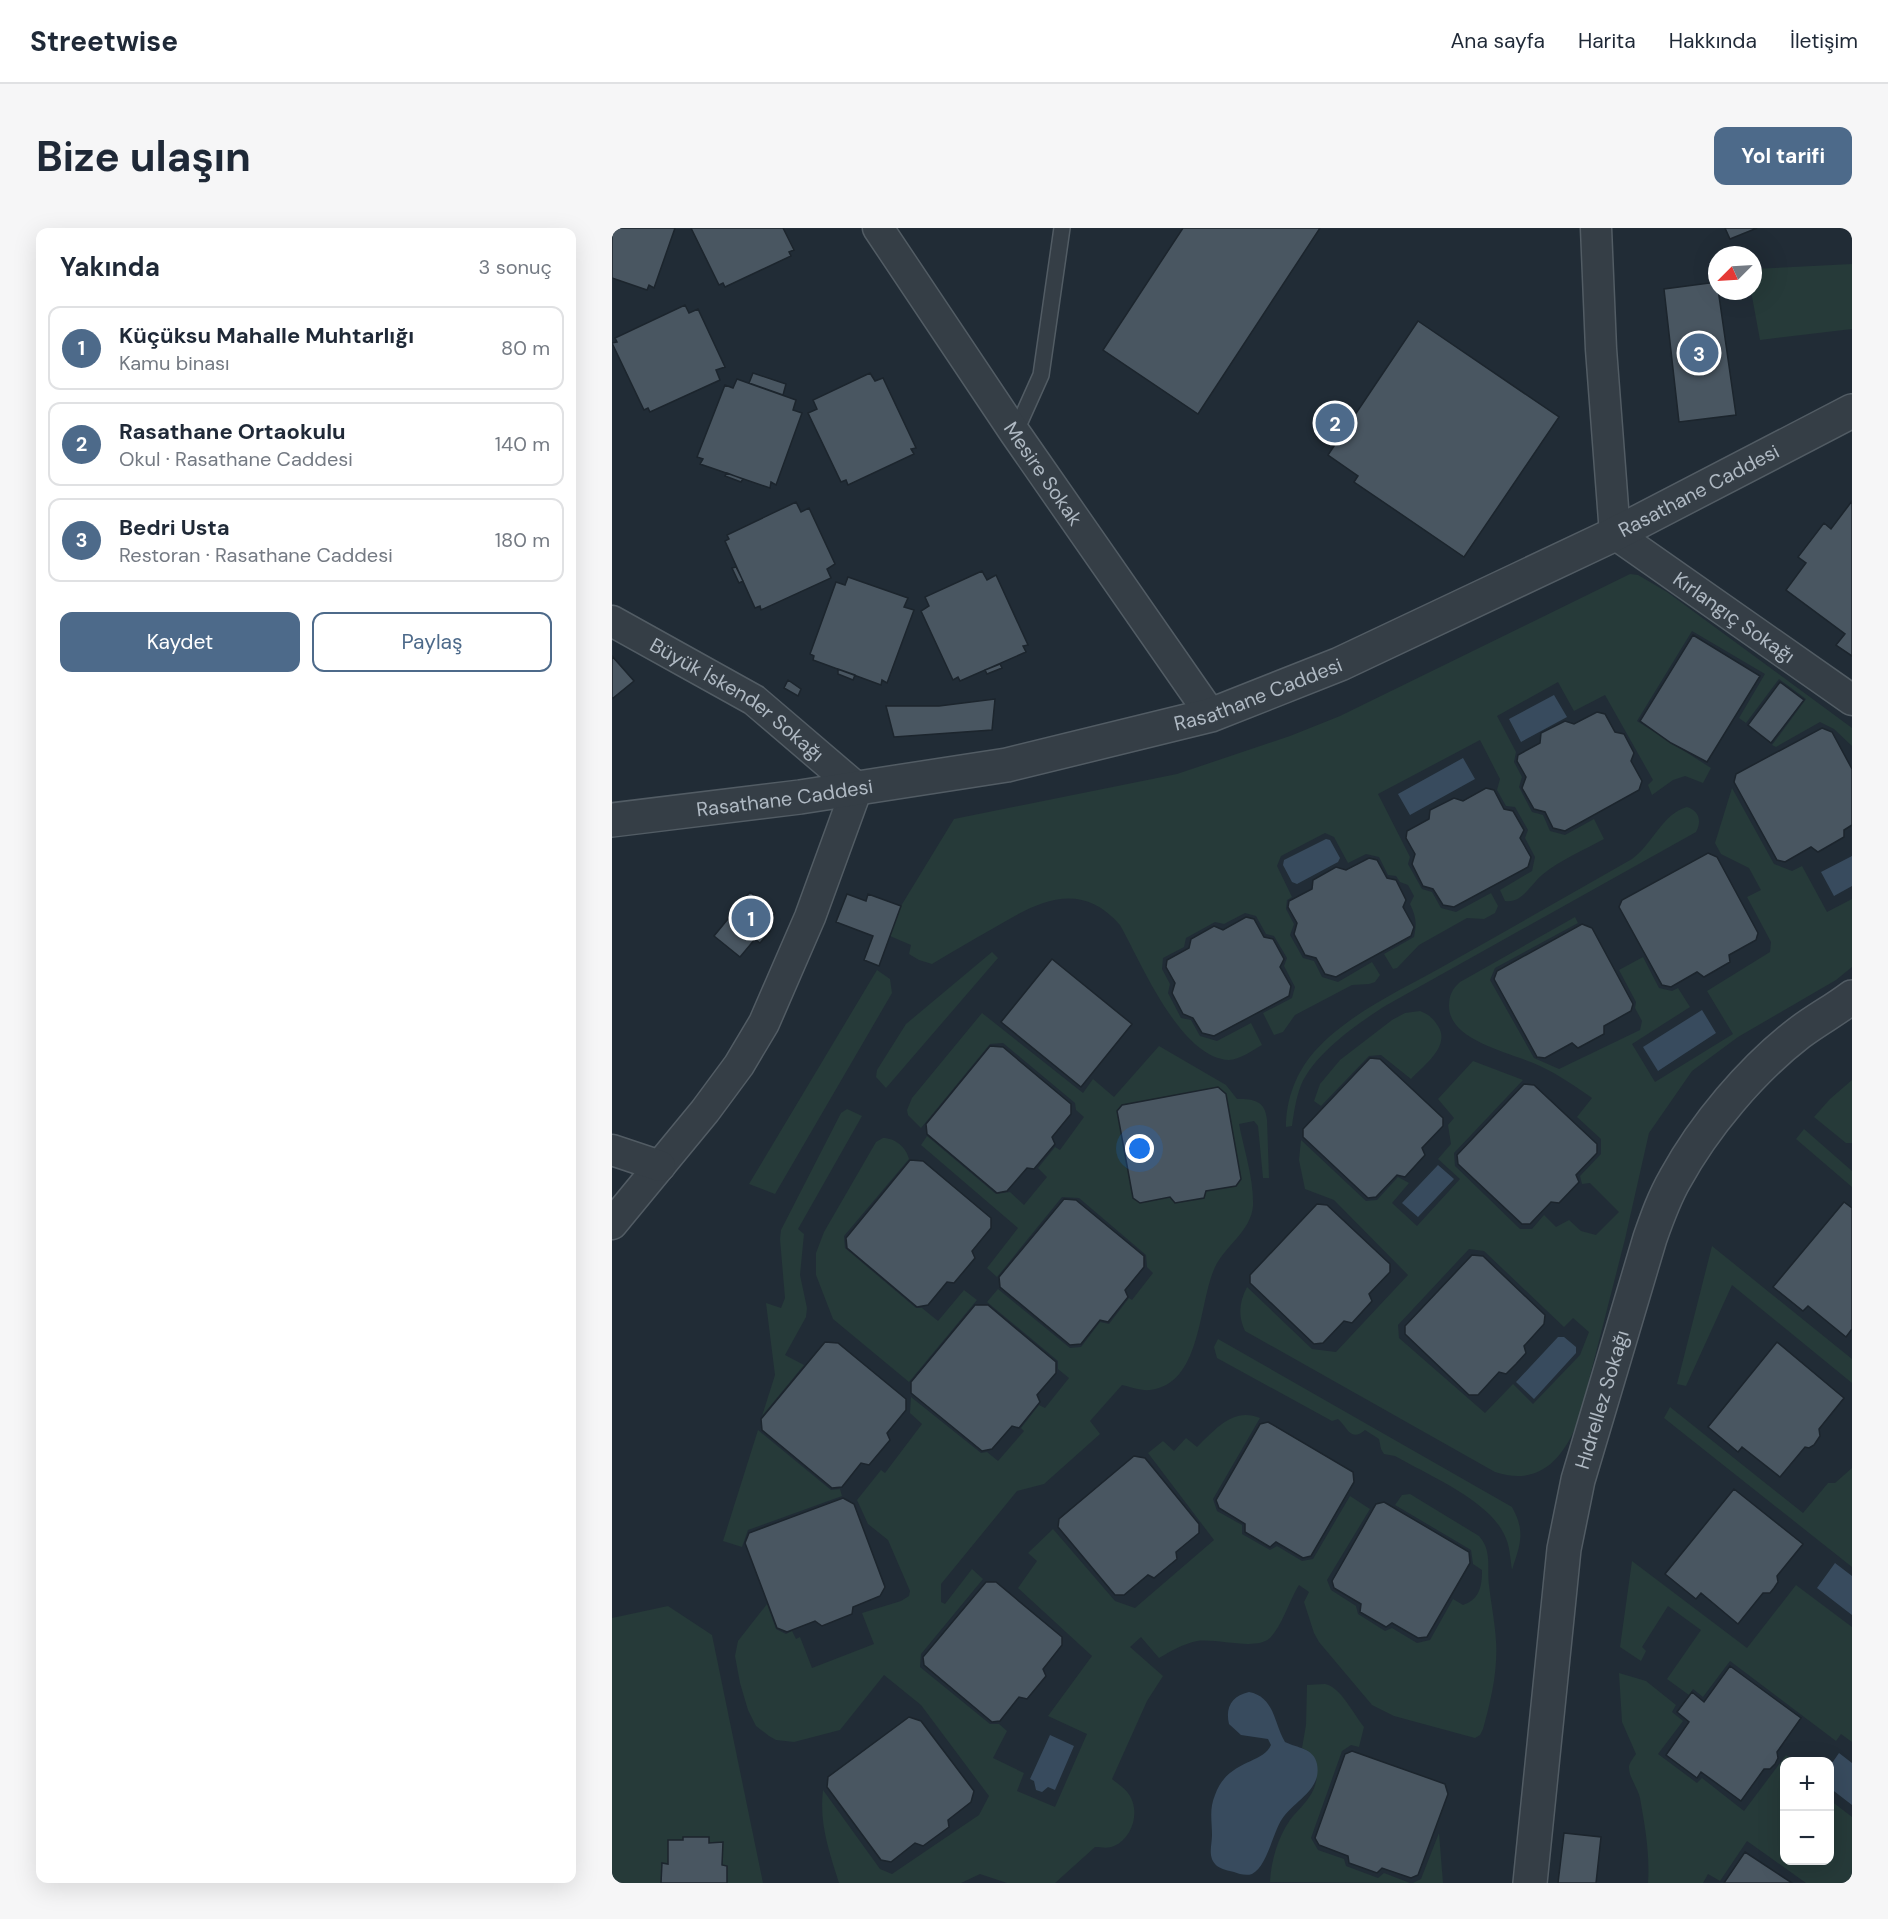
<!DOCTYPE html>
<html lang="tr">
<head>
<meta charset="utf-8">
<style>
  body { margin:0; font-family:"DM Sans",sans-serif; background:#f6f6f7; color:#1f2937 }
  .controls { position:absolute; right:18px; bottom:18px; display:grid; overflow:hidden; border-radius:12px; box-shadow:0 6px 24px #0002 }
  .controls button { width:54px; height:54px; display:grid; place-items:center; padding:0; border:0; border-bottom:2px solid #e0e1e3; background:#fff; color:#1f2937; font:30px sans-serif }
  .compass { position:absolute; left:1096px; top:18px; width:54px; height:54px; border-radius:50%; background:#fff; box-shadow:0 6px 24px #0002; rotate:246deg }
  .you { position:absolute; left:528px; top:921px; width:21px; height:21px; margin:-15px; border:4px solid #fff; border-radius:50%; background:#1a73e8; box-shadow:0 0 0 9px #1a73e833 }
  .badge { display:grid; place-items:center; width:39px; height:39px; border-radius:50%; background:#4d6a8a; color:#fff; font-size:20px; font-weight:700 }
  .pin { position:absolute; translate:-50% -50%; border:3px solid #fff; box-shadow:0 2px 6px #0006 }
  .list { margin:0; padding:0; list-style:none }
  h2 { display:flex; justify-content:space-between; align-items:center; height:78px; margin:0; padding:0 24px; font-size:26px }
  h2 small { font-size:20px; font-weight:400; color:#747a83 }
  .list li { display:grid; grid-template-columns:39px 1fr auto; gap:18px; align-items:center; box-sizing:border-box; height:84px; margin:0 12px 12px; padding:0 12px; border:2px solid #e0e1e3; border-radius:12px }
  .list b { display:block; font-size:22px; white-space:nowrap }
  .list p { margin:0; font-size:20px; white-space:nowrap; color:#747a83 }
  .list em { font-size:20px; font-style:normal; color:#747a83 }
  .actions { display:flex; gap:12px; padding:18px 24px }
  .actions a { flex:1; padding:14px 0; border:2px solid #4d6a8a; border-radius:12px; text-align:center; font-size:21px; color:#4d6a8a }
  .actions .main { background:#4d6a8a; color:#fff }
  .map { position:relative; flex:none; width:1240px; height:1655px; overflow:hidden; border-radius:12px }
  header { display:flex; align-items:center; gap:36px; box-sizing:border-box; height:84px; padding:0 30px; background:#fff; border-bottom:2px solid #e0e1e3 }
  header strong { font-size:28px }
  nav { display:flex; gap:33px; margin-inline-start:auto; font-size:21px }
  .intro { display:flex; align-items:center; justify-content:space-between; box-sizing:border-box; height:144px; padding:0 36px }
  h1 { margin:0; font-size:42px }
  .button { padding:15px 27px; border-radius:12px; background:#4d6a8a; color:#fff; font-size:21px; font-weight:700 }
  main { display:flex; gap:36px; padding:0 36px }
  aside { flex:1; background:#fff; border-radius:12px; box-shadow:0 6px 24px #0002 }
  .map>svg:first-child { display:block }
  .green { fill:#263a39; fill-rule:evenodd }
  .water { fill:#384b5e }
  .building { fill:#495661; stroke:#1c252d; stroke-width:1.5 }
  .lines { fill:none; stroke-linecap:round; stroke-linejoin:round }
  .service-casing { stroke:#525c64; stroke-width:18 }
  .minor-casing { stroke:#525c64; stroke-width:33 }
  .tertiary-casing { stroke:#525c64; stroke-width:36 }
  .service { stroke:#353e46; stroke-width:15 }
  .minor { stroke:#353e46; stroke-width:30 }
  .tertiary { stroke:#353e46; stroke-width:33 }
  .labels { text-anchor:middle; stroke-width:5; stroke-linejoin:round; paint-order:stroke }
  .street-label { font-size:20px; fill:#afb9c3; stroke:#1a232b }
</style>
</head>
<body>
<header>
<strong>Streetwise</strong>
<nav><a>Ana sayfa</a><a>Harita</a><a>Hakkında</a><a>İletişim</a></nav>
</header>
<div class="intro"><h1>Bize ulaşın</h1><a class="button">Yol tarifi</a></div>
<main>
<aside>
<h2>Yakında<small>3 sonuç</small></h2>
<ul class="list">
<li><span class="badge">1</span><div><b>Küçüksu Mahalle Muhtarlığı</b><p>Kamu binası</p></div><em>80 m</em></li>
<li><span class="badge">2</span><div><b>Rasathane Ortaokulu</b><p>Okul · Rasathane Caddesi</p></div><em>140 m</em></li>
<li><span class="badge">3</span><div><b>Bedri Usta</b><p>Restoran · Rasathane Caddesi</p></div><em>180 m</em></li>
</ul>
<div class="actions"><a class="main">Kaydet</a><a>Paylaş</a></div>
</aside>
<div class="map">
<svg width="1240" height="1655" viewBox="0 0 1240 1655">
  <rect width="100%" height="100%" fill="#212c36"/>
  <path class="green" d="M1240,36V101L1148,112L1139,63H1141V41Z
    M1018,346L1026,347L1055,364L1240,500V518L1222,501L1208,494L1164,519L1160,517L1194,471L1167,451L1134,495L1127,490L1153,446L1080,403L1025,493L1099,540L1091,555L1073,548L1061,552L1040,567L1036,557L1041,552L993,467L962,483L946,454L885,488L904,524L902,534L910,549L907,559L920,584L931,587L938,603L953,607L982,591L992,611C972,622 948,632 930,647C919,656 910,676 893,673L888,662L920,643L923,629L913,610L916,602L903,579L894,578L885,562L888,551L868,512L766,566L798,629L796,636L810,661L820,664L829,680L844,684L879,665L886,678L883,685L872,691L855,690L807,717L785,740L781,741L772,726L802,709C805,695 804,689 798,676L802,668L796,657L788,654L784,648L776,647L767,629L754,626L736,635L722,609L713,605L669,628L665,638L680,669L675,672L674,681L682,696L678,707L691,730L702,733L710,749L726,754L760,734L768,747L763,754L757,756L740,757L683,787L671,804L662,807L651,785L680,770L683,759L672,738L675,730L662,708L654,706L644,688L633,685L612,696L603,694L574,710L572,719L551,730L550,741L558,756L556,765L569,790L579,792L588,808L605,813L639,795L650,817C641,822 627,832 617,832C568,830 529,734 508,697C467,650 424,675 380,701C360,712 340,724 320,736L307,732L297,726L299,717L278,708L289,678L342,591L565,546L678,508L728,488Z
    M1120,560L1162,636L1180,643L1190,638L1215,684L1240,671V739L1224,752L1126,809L1080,843L1037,905L1013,1011L967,1191C952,1230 928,1259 883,1244L633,1103C626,1088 627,1074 635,1059L700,1121L724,1124L796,1047L722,972L693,961L687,932L689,912L754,973L765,972L786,949L797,955L780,975L805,998L848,951L826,931L839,916L836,897L842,890L826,871L861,833L911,852L842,925L843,938L908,1001H920L932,987L944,999L957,992L969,1003L984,1007L1007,984L978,955L970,956L968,948L989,926V911L965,889L980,870C963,858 947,847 928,838C902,825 837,814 837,778C837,768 840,761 848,754L963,689L966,695L883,740L878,752L922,830L947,841L1028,802L1030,793L1023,780L1024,774L1007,742L1031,729L1047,760L1060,763L1066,760L1078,779L1020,816L1043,854L1121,806L1095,763L1158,724L1159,714L1135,669L1149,662L1137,640L1109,626L1103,615ZM857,1021L872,1023L952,1099L961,1090L977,1104L968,1127L921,1176L901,1156L873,1185L787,1110L786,1097Z
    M1075,579C1087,583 1090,593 1084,604L773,778C745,796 703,825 689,857C684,870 682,884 680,898L674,899C674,871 684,845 702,824C736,786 787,763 830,739C894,703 957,667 1020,631C1039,618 1051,585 1075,579Z
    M380,724L386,730L274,860L264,849L265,842L294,796Z
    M265,742L278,751L280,765L163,966L137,956Z
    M808,783C816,786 821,790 826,798C839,818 812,837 799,851L769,827L757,828L709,878L702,873L708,856L728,832L780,792L793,785Z
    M370,785L471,865L481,851L502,869L547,818L614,857L625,871C643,871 653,873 655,892L657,950H651L646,898L642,893L627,896C632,922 642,951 641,978C639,1003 613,1018 603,1039C586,1076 590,1156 538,1162C529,1163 519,1159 510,1157L478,1193L488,1206L432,1256L405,1263L329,1356V1374L333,1376L360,1341L371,1351L309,1426L308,1439L378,1496H387L395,1503L381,1530L412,1545L405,1563L443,1579L475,1506L436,1488L480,1428L406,1360L425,1333L416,1325L441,1301L503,1373L523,1380L602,1312L536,1225L551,1213L562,1223L574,1210L585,1219C604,1201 621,1179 648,1190L601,1271L605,1283L630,1297V1306L658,1322L665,1318L690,1333L701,1331L738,1268L758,1281L715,1352L719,1362L744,1378L746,1386L773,1403L780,1400L805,1415L818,1412L841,1371L851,1377C868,1371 870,1358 870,1342L861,1336L859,1322L783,1277L790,1267L798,1266L867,1308C880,1322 875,1339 877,1357C879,1376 883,1394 884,1413C886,1442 879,1473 871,1501L868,1507L863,1510L782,1488L760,1477L707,1414L702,1405L692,1374L697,1364L687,1357C678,1371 670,1398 658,1410C644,1423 605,1410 585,1413C571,1416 559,1423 547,1430L529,1409L518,1419L551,1448L535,1473L500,1551C506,1556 514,1561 518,1568C528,1585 520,1610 502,1618C496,1621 489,1619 483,1619L443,1655H395L368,1646L349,1655H227C217,1623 207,1596 211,1562L268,1641L280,1646L367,1587L377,1568L309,1477L272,1447L228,1502L182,1514L164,1512L157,1508L144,1498L136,1482L128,1455L123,1428L126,1413L155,1376L164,1401L174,1406L180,1403L184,1411L188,1409L200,1440L262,1416L250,1385L289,1373L297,1368L298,1363L276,1312L256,1296L245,1272L269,1242L273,1245L310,1196L298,1185L299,1169L369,1225L375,1224L386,1233L412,1203L409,1200L427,1177L433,1180L457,1150L446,1141V1133L375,1074L386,1061L458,1120L469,1119L488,1094L497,1096L517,1070L520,1072L541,1045L535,1039L534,1027L467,970L450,969L385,1049L375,1040L406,1000L309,917L315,908L384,966L398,964L412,977L435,949L426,940L443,919L448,922L472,889L464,882L463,875L391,815L378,816L309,900L296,887L295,882L300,870Z
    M1240,852V915H1234L1202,889L1218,871Z
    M235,881L250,888L186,1001L192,1006L188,1047L195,1080L194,1089L173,1127L192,1137L150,1188L163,1147L154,1075L169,1080L173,1070L168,1011L169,1002L229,885Z
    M1192,901L1240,943V959L1184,911Z
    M271,910C283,910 294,919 297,931L232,1008L233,1020L304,1080H310L326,1093L352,1062L365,1072L297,1154L221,1091L204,1047V1025L212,1004L264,914Z
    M1100,1018L1240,1131V1155L1120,1057L1074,1158L1065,1156Z
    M606,1111L900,1279C914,1304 908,1317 900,1342C898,1330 898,1317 892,1306C876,1272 816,1247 783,1228L772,1226L769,1221L767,1211L753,1202C738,1215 735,1198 726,1191L720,1193L605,1130L602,1119Z
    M1058,1179L1191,1285L1216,1255H1223L1240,1240V1339L1052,1190Z
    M146,1202L219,1262L228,1261L230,1268L136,1302L130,1319L111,1313Z
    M1020,1333L1135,1420L1184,1357L1240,1399V1514L1229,1506L1224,1513L1118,1433L1091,1469L1081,1461L1077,1467L1055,1451L1089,1402L1056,1378L1030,1419L1034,1423L1029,1433L1008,1419Z
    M56,1378L100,1407L151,1655H0V1390Z
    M1007,1445L1034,1453L1064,1477L1060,1484L1071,1493L1046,1526L1085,1555L1090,1550L1132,1583L1174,1527L1183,1533L1172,1534V1632H1218V1572L1240,1589V1655H1194L1135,1613L1108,1653L1096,1646L1091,1655H1036C1038,1626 1033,1598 1028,1570C1026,1560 1016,1548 1017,1538C1018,1534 1022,1529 1024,1526L1010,1494Z
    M713,1456C728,1458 742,1487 752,1499L747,1519L739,1517L730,1523L699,1610L706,1622L732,1631L734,1638L766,1650L772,1645L798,1655L658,1654C659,1633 666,1609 678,1592C688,1579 700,1571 704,1554C706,1546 699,1531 696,1523L690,1520L694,1497L695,1457Z
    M827,1605L831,1655H801L809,1651Z"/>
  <path class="water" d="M942,467L955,489L909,514L897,491Z
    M851,530L863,551L798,587L786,566Z
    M714,611L718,612L728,630L726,634L685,656L680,654L671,637L672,632Z
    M1240,628V658L1222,668L1209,644Z
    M1090,782L1104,805L1046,843L1031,819Z
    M826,937L842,951L806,989L790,975Z
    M946,1109H952L964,1119V1125L922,1171L904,1154Z
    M1223,1335L1240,1348V1387L1205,1360Z
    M637,1464C663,1469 662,1496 673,1514C685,1520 702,1520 705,1536C710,1562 683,1572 670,1591C661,1604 655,1639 640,1646C634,1648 627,1646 622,1644C617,1643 609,1641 605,1638C595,1629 600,1618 600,1607C600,1593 597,1581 603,1567C615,1532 651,1536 659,1517L656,1511L629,1507L617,1496C613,1479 620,1468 637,1464Z
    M438,1507L462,1518L443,1562L436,1559L430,1564L424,1562L422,1553L418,1551Z
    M1227,1525L1240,1535V1577L1218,1560V1538Z"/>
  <path class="building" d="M0,0H63L42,60L37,57L35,62L0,50Z
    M79,0H171L182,22L177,24L179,28L113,59L111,55L107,57Z
    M571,0H708L586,186L491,122Z
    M1113,0H1145L1118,11Z
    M1105,54L1124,187L1067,194L1052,61Z
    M73,77L77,85L86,81L113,139L104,142L108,152L38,184L36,180L32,182L0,115L5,114L3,110Z
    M806,93L947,189L852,329L742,254L746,248L716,227Z
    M141,145L174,156L171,167L137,155Z
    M258,145L263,153L271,150L304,220L299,221L302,226L236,257L234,252L229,254L196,185L205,181L201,172Z
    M125,151L184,172L181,182L190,185L164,257L159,254L158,260L88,236L91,231L85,229L113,157L121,160Z
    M115,245L131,251L129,254L113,248Z
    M1240,273V428L1224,417L1233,406L1174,362L1194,335L1186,329L1212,295L1219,301Z
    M184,274L189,284L197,280L223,336L215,341L219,350L149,382L148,378L143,380L113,313L117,311L115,307Z
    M124,339L131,353L127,355L120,340Z
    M370,343L375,352L384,347L416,417L411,418L414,424L348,453L346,449L341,452L309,383L317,378L313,369Z
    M236,349L296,370L292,379L302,382L275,455L270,452L269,457L201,432L202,428L198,426L224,354L233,357Z
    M1081,407L1148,448L1095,534L1059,515L1028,493Z
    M0,428L22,453L0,471Z
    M388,436L390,440L375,446L373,442Z
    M226,441L243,447L241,452L226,446Z
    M176,452L189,461L186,468L172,460Z
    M1168,454L1192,472L1159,515L1136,497Z
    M383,471L380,502L282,509L274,478H327Z
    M985,484L993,486L1003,504L1012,506L1022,525L1019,533L1030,553L1027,562L953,603L941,600L933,584L922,581L910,560L914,549L905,533L906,527L928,515L929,505L953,493L962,496Z
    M1210,500L1220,504L1240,541V597L1232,602V609L1206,624L1199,619L1173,634L1165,632L1122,554L1124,546Z
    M874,560L882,562L892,581L901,583L912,602L908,610L919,629L916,639L842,679L831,677L821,661L811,658L800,636L803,626L794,610L795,603L817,591L818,582L842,570L851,573Z
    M1096,625L1105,629L1146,705L1144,712L1117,727L1118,734L1092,749L1085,744L1059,759L1050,757L1007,679L1010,672Z
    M757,630L765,632L775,650L784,652L794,672L791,679L802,699L799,708L724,749L713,746L704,730L693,727L682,706L685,695L676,679L677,673L700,661L701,652L724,639L734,642Z
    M138,664L163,685L152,698L158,703L148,715L143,711L128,729L102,708Z
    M235,666L254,673L256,666L289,678L267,738L252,732L261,708L224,694Z
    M634,689L642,691L652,709L661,711L672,731L668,739L679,758L677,768L602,808L590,805L581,790L571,786L560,765L563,755L554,739L555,732L577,720L579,711L602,698L611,702Z
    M970,696L980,700L1021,776L1019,783L992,798V806L966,820L960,815L933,830L925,829L882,751L885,743Z
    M440,731L520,796L469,859L389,794Z
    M378,818L391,819L459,876V886L440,909L443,916L422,941L415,940L395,963L385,965L315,906L314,896Z
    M758,830L768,831L831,890V898L810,920L813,927L793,949L785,947L764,969L756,970L691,909V901Z
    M912,856L922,857L985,916V925L964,947L967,954L947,975L939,974L918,996H910L846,936L845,927Z
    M606,859L614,866L629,951L624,958L594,963L592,970L563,975L558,969L528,975L521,970L505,883L510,877Z
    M298,932L311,933L379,990V1000L360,1023L363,1030L342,1055L335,1054L316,1077L305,1079L235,1020L234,1010Z
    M452,971L464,972L532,1028V1039L513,1062L516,1069L496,1094L488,1092L469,1116L458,1117L388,1059L387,1049Z
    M1232,974L1240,980V1101L1234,1109L1196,1078L1191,1083L1161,1059Z
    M705,976L715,977L778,1036V1044L757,1066L760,1073L740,1095L732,1093L711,1115L702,1116L638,1055V1047Z
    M860,1027L871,1028L933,1087L932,1096L912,1118L914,1125L904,1136L894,1146L887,1144L866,1167H857L793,1106V1098Z
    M363,1077H376L444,1134V1145L425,1167L428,1174L407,1200L400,1198L380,1221L370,1223L299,1165V1154Z
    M213,1114L226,1115L294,1171V1182L275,1205L278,1212L257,1237L249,1235L230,1259L220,1260L150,1202L149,1191Z
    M1165,1114L1232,1170L1207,1201L1208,1208L1202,1217L1197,1220L1193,1219L1168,1249L1130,1219L1126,1224L1096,1199Z
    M656,1194L741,1244L742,1254L699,1328L691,1330L664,1314L658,1319L633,1304V1296L607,1280L604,1272L648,1196Z
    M522,1228L533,1230L587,1296V1305L564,1324L565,1331L542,1350L536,1347L512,1367H503L446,1299L447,1291Z
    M1122,1261L1191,1316L1165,1348L1166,1354L1162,1360L1158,1365H1151L1126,1396L1089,1365L1084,1371L1053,1346Z
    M231,1270L242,1276L273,1359L268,1368L241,1379L240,1386L210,1398L203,1393L175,1404L165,1400L133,1315L137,1305Z
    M772,1274L857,1324L858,1335L815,1409L806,1410L780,1395L774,1399L748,1384L749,1376L722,1360L720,1353L764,1276Z
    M374,1354H384L450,1409V1417L431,1441L434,1448L415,1471L407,1469L388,1493L380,1494L312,1437L311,1429Z
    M1118,1438L1189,1490L1165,1524L1166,1530L1163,1536L1158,1541H1152L1129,1573L1089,1544L1085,1550L1054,1527L1077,1494L1065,1484L1080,1464L1092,1474Z
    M297,1489L309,1493L362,1563L359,1574L336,1592L337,1599L311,1618L303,1615L279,1634L269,1632L215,1559L216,1549Z
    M740,1523L833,1556L836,1566L806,1647L799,1650L770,1640L765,1645L737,1635L736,1628L707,1617L703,1610L733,1526Z
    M952,1605L989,1609L984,1655H946Z
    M71,1609H97V1615L111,1614L110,1637L115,1638V1655H49L50,1635L56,1636V1612H71Z
    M1133,1624L1180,1655H1112Z"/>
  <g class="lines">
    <g class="service-casing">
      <path id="service" d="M403,205L429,147L450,0"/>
    </g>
    <g class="minor-casing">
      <g id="minor">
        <path id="s1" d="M266,0L403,205L599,487"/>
        <path id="s2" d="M984,0L989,121L1003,306L1240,472"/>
        <path id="s3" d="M0,393L142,472L245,560L198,689L152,795L127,837L93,883L0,996"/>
        <path d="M0,922L48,938"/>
      </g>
    </g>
    <g class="tertiary-casing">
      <g id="tertiary">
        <path id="s4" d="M0,592L188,569L395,537L599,487L728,436L1003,306L1240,183"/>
        <path id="s5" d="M918,1655L952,1321L966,1252L1038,1010C1045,990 1052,970 1063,951C1092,898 1139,842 1187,805C1204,792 1223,782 1240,769"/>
      </g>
    </g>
    <use href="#service" class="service"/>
    <use href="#minor" class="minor"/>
    <use href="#tertiary" class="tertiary"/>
  </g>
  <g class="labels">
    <g class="street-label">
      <text dy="7" stroke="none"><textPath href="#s1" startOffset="296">Mesire Sokak</textPath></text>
      <text dy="7" stroke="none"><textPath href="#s4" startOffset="1146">Rasathane Caddesi</textPath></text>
      <text dy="7" stroke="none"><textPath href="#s2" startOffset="452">Kırlangıç Sokağı</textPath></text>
      <text dy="7" stroke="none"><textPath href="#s4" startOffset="660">Rasathane Caddesi</textPath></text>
      <text dy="7" stroke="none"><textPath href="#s3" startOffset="148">Büyük İskender Sokağı</textPath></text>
      <text dy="7" stroke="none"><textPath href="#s4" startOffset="174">Rasathane Caddesi</textPath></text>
      <text dy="7" stroke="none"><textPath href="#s5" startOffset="490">Hıdrellez Sokağı</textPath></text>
    </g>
  </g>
</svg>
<div class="controls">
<button>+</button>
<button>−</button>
</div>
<svg class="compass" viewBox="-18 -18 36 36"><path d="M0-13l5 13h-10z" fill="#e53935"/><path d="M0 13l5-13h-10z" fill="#747a83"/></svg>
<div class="you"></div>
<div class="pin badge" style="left:139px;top:690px">1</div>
<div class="pin badge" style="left:723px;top:195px">2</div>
<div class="pin badge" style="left:1087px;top:125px">3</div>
</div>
</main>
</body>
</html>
